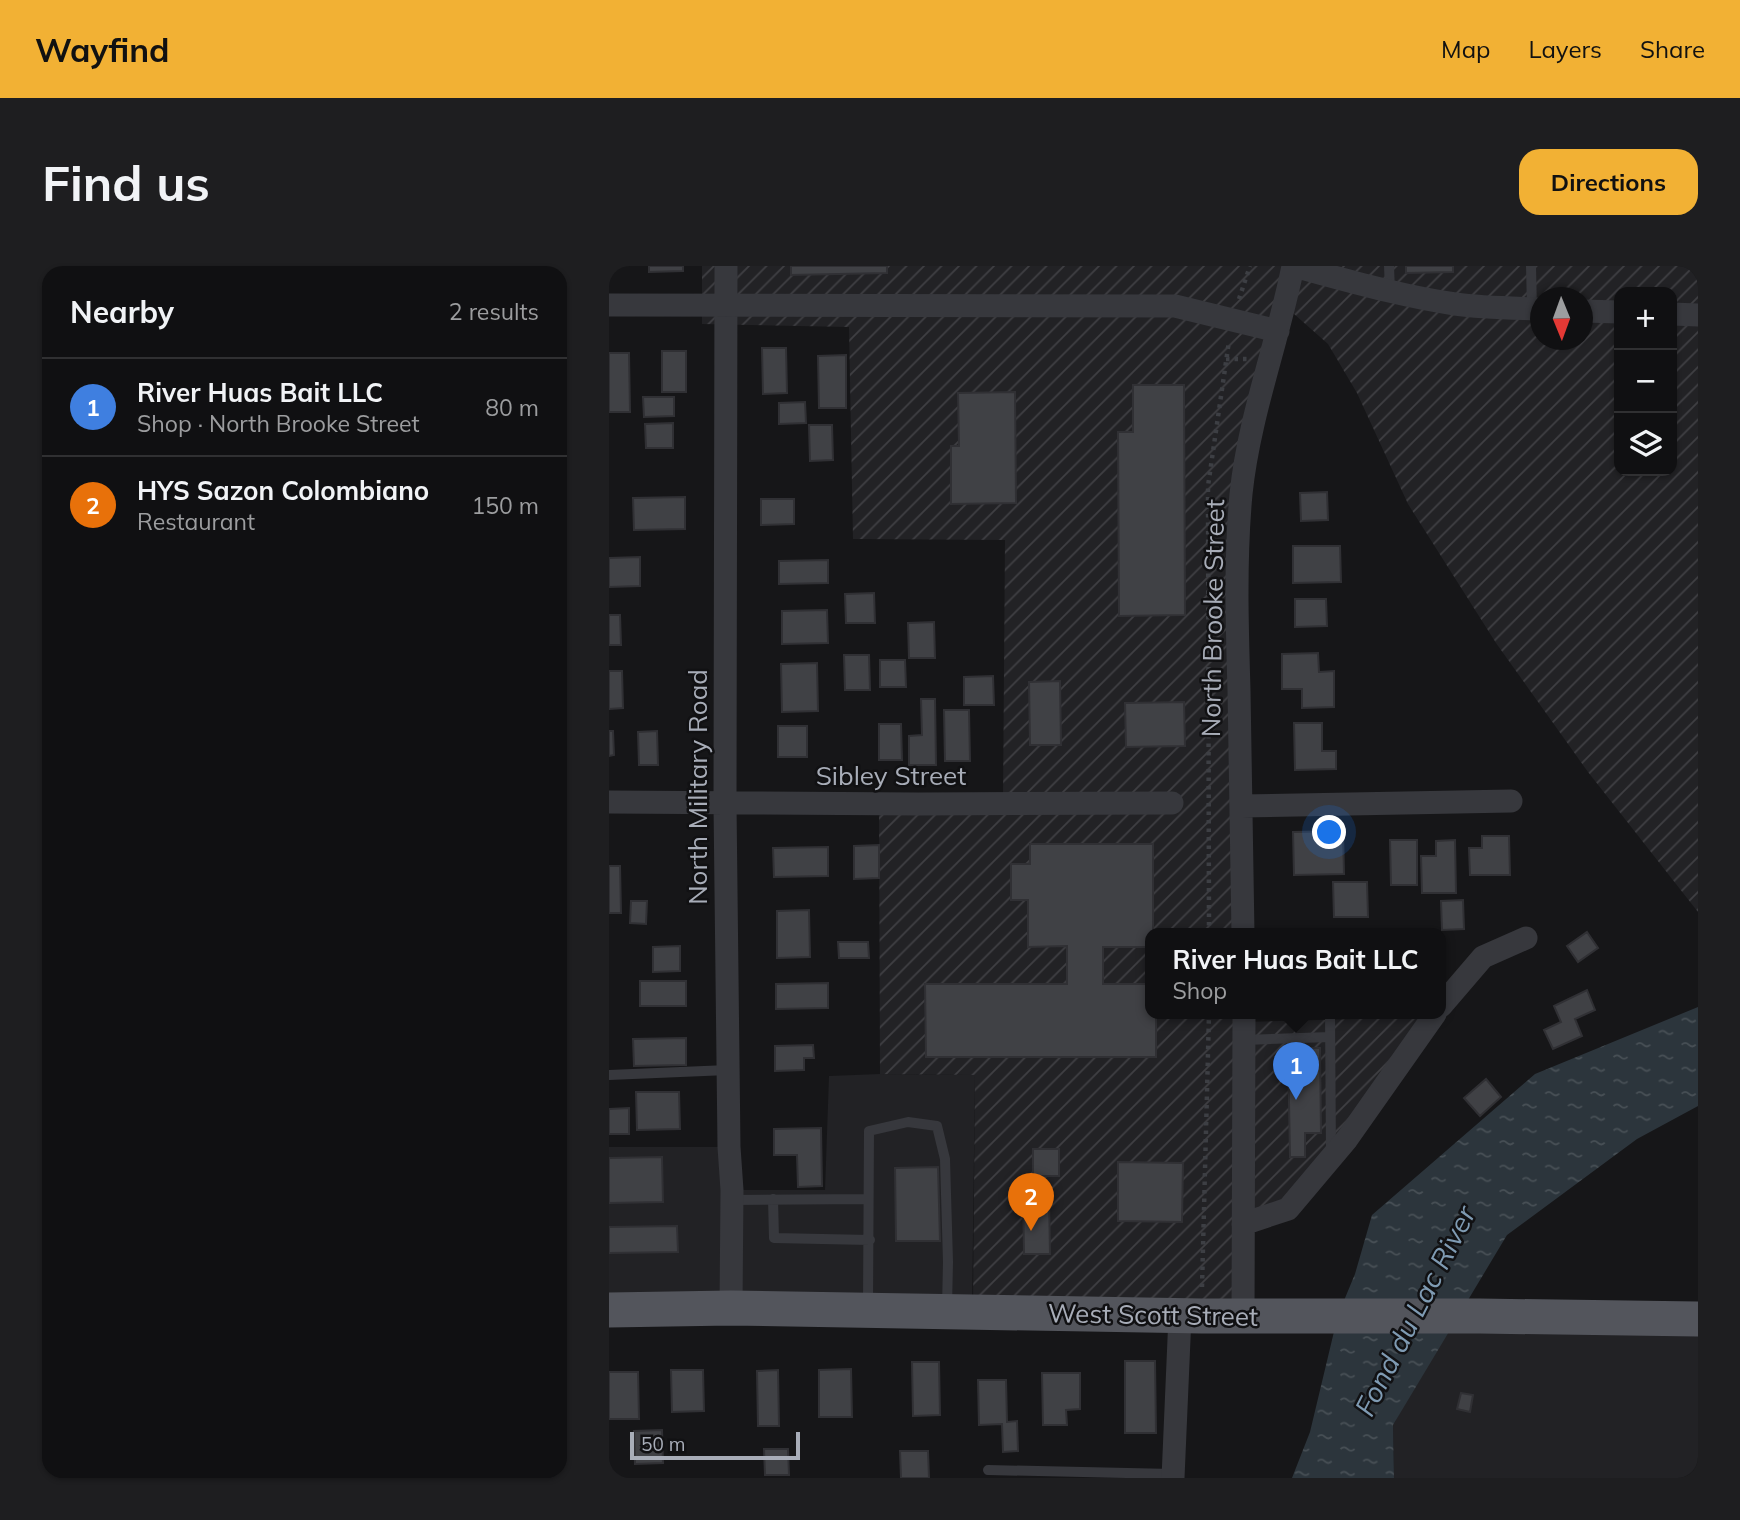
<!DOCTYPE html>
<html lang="en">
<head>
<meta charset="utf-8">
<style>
  body { margin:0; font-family:Mulish,sans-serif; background:#1e1e20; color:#f1f3f6 }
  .controls { position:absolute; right:21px; top:21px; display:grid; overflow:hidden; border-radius:14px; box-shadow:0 2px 5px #0004 }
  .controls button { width:63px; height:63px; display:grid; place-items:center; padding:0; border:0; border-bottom:2px solid #303032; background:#101012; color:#f1f3f6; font:35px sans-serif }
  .compass { position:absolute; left:921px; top:21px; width:63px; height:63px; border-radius:50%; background:#101012; box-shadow:0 2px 5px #0004; rotate:179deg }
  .scale { position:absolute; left:21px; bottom:18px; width:170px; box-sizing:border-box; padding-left:7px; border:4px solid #a8adb8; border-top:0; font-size:19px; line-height:24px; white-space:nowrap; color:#a8adb8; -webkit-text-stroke:5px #111113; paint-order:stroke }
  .you { position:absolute; left:721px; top:567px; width:24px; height:24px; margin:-18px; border:5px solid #fff; border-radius:50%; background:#1a73e8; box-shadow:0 0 0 10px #1a73e833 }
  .badge { display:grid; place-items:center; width:46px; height:46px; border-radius:50%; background:#f2b134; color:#fff; font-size:23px; font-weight:700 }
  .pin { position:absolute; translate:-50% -58px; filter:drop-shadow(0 2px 4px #0008) }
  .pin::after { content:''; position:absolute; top:37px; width:24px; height:21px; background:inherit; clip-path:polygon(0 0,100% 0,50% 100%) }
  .popup { position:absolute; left:536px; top:662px; width:301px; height:91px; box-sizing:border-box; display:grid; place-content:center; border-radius:14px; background:#101012; filter:drop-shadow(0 2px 5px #0005); font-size:23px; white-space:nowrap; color:#9c9d9f }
  .popup b { font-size:26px; color:#f1f3f6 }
  .popup::after { content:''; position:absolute; left:50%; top:100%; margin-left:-14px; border:14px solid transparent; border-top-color:#101012 }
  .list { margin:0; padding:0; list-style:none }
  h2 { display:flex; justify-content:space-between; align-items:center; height:91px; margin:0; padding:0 28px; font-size:30px }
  h2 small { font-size:23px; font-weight:400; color:#9c9d9f }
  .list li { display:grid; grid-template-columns:46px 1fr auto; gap:21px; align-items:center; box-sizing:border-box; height:98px; padding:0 28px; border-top:2px solid #303032 }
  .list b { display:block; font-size:26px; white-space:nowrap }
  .list p { margin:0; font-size:23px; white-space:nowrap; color:#9c9d9f }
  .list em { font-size:23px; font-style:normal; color:#9c9d9f }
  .icon { flex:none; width:38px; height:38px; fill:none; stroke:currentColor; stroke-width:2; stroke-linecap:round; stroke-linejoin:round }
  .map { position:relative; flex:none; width:1089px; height:1212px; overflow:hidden; border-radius:21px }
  header { display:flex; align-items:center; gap:42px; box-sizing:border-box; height:98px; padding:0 35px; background:#f2b134; color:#111 }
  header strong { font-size:33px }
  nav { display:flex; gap:38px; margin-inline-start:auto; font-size:24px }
  .intro { display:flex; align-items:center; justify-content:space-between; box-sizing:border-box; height:168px; padding:0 42px }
  h1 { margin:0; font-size:49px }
  .button { padding:18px 32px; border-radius:21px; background:#f2b134; color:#111; font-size:24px; font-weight:700 }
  main { display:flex; gap:42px; padding:0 42px }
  aside { flex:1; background:#101012; border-radius:21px; box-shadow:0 2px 5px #0004 }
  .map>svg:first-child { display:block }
  .built { fill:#222225 }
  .industrial { fill:url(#industrial-furrows); fill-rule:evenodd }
  .water { fill:url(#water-ripples) }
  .building { fill:#404145; stroke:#303034; stroke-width:2 }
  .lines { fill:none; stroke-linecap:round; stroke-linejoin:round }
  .path { stroke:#3d3f44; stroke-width:4.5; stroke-dasharray:3.5 5; stroke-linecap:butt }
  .service { stroke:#37383d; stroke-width:10 }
  .minor { stroke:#37383d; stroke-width:23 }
  .primary { stroke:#53555c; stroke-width:35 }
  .labels { text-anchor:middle; stroke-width:5; stroke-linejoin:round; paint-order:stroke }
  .street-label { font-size:26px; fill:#a8adb8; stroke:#111113 }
  .water-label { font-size:28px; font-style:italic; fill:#7f9bb3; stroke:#111113 }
</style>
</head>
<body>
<header>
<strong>Wayfind</strong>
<nav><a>Map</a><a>Layers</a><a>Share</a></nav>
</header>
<div class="intro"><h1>Find us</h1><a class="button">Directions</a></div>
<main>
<aside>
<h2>Nearby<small>2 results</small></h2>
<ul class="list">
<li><span class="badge" style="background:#3f7fe0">1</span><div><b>River Huas Bait LLC</b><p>Shop · North Brooke Street</p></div><em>80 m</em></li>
<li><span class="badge" style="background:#e8710a">2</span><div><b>HYS Sazon Colombiano</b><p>Restaurant</p></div><em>150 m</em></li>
</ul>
</aside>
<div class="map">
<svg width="1089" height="1212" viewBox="0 0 1089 1212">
  <defs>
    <pattern id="industrial-furrows" width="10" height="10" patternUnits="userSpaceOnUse" patternTransform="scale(1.75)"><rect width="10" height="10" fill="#222225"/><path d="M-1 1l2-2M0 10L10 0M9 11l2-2" fill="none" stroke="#3f3f43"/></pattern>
    <pattern id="water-ripples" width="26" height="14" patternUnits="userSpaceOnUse" patternTransform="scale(1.75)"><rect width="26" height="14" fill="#2c353c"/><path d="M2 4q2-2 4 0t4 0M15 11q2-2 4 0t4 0" fill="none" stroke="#485056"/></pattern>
  </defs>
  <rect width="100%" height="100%" fill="#161618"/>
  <path class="built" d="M271,808L366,809L363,1046L0,1044V881H120L123,924H216L220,810Z
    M844,1050L1089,1053V1212H785L784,1159Z"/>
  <path class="industrial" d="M93,0H1089V646L979,506L887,377L799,238L748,127L719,78L676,40L639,190L634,668H542V748H635L636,756L824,751L679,943L634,958V1051L364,1046L366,809L271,808L270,538H394L396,274L244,273L240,61L93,58ZM1010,26H1063V205H1010ZM932,32H974V74H932Z"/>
  <path class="water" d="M1089,741V840L1028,873L898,969L784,1159L785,1212H683L701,1166L729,1049L746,1008L763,949L926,808Z"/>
  <path class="building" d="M40,0H74V5L40,6Z
    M182,0H278V7L182,9Z
    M797,0H844V6L797,7Z
    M153,82H177L178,127L154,128Z
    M53,85H77V126H53Z
    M0,87H20L21,146H0Z
    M237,89V142H210L209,90Z
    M524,119H575L576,349L510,350L509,166H524Z
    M406,126L407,237L342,238V180H350L349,127Z
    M34,131H65V150L35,151Z
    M196,136L197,157L170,158V137Z
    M64,157V182H37L36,158Z
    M200,159H223L224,194L201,195Z
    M718,226L719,254L692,255L691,227Z
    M76,231V263L25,264L24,232Z
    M152,233H185V258L152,259Z
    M684,280H731L732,316L684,317Z
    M31,291V320L0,321V292Z
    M219,294V317L170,318V295Z
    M265,327L266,357H237L236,328Z
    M686,333H717L718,360L686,361Z
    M218,344L219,377L173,378V345Z
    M0,349H11L12,379H0Z
    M325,356L326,392H300L299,357Z
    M709,387L710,406L725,405V441L693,442V423H673V388Z
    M235,389H260L261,424H236Z
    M271,394H296L297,421H271Z
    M208,397L209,445L173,446L172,398Z
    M0,405H13L14,442L0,443Z
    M384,410L385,439H355V411Z
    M451,415L452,479H421L420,416Z
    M312,433H326L327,499H300V470L313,469Z
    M575,436L576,480L517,481L516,437Z
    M335,444H360L361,495H336Z
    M685,457H713V485H727V503L686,504Z
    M270,458H292L293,494H270Z
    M169,460H198V491H169Z
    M0,465H4L5,489L0,490Z
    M48,465L49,499H30L29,466Z
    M734,565L735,608L685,609L684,566Z
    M873,570H900L901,609H861L860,582H873Z
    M781,574H808V619H782Z
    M846,574L847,627H813L812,590H827V575Z
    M421,578H544V668H542V681H494V718H542V748H547V791H317L316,718H458V680L419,681V634H402V598H421Z
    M270,579V612L245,613V580Z
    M219,581V610L165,611L164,582Z
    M0,600H11L12,647H0Z
    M724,616H758L759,651H725Z
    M854,634L855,663L833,664L832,635Z
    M22,635H38L37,658L21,657Z
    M200,644L201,691L168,692V645Z
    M978,666L989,682L969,696L958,680Z
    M229,676H259L260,692H230Z
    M71,680V705L44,706V681Z
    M31,715H77V740H31Z
    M219,717V742L167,743V718Z
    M978,724L986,744L966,753L973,770L944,783L935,764L952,756L945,740Z
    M77,772V799L25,800L24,773Z
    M204,779L205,792H195V804L166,805V780Z
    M679,782H711L712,867H696V891H681Z
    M877,813L892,831L871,850L855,832Z
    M27,826H70L71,863L28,864Z
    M20,842V868H0V843Z
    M212,862L213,920L189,921L188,889H165V863Z
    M424,883H450V910H424Z
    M53,891L54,936L0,937V892Z
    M509,896L574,897L573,956L509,955Z
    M329,901L331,975H287L286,902Z
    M414,929H440L441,988H415Z
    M68,960L69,986L0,987V961Z
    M516,1095H546L547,1167H516Z
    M303,1096H330L331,1149L304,1150Z
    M242,1103L243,1151H210V1104Z
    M62,1104H94L95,1145L63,1146Z
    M169,1104L170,1160H149L148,1105Z
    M0,1106H29L30,1153H0Z
    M433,1107H471V1143L457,1144L458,1159H434Z
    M369,1114H397L398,1156L408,1155L409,1185L394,1186L393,1158L370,1159Z
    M852,1127L864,1129L861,1146L848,1143Z
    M53,1164L54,1197L26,1198L25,1165Z
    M155,1183H179L180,1209H156Z
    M291,1185H319L320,1212H292Z"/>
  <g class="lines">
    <path class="path" d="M630,33L641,0
      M617,93H641
      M600,668L599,220L620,75
      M593,1021L600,748"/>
    <path class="service" d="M780,0L781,25
      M922,0L923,43
      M721,748L722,889
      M635,774L721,771
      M0,809L119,804
      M164,933L165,972L261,974
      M122,934L259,933
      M259,1038L260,865L299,856L328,860L336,893L339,996L338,1041
      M379,1204L564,1208"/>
    <path class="minor" d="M117,0L116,538L120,881L123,924L122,1042
      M0,39L566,40L669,65
      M974,45L1010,46
      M1063,48L1089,49
      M0,536L310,538L563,537
      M632,540L902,535
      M634,668C632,586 631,505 630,424C628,359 626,293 632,228C640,150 669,76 684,0C737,14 791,30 846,38C874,42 903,42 932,43
      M832,740L874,691L917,672
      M634,958L679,943L738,873L826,748
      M634,1051L635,748
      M564,1212L571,1050"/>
    <path class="primary" d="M0,1044L122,1042L593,1050H871L1089,1053"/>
  </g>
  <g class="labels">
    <g class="street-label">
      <text transform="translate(604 352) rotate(-89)" y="9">North Brooke Street</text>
      <text x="282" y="519">Sibley Street</text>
      <text transform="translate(89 521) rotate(-90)" y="9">North Military Road</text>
      <text transform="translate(544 1049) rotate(1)" y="9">West Scott Street</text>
    </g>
    <g class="water-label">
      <text transform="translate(806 1045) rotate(-63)" y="10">Fond du Lac River</text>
    </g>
  </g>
</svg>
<div class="controls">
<button>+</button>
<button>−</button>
<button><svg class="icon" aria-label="layers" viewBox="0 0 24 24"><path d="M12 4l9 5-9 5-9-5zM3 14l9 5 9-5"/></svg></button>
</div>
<svg class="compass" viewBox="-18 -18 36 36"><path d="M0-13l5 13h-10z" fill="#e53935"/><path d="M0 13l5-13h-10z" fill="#9c9d9f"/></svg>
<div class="scale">50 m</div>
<div class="you"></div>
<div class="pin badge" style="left:687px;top:834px;background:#3f7fe0">1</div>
<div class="popup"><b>River Huas Bait LLC</b>Shop</div>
<div class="pin badge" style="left:422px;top:965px;background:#e8710a">2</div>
</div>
</main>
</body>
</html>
